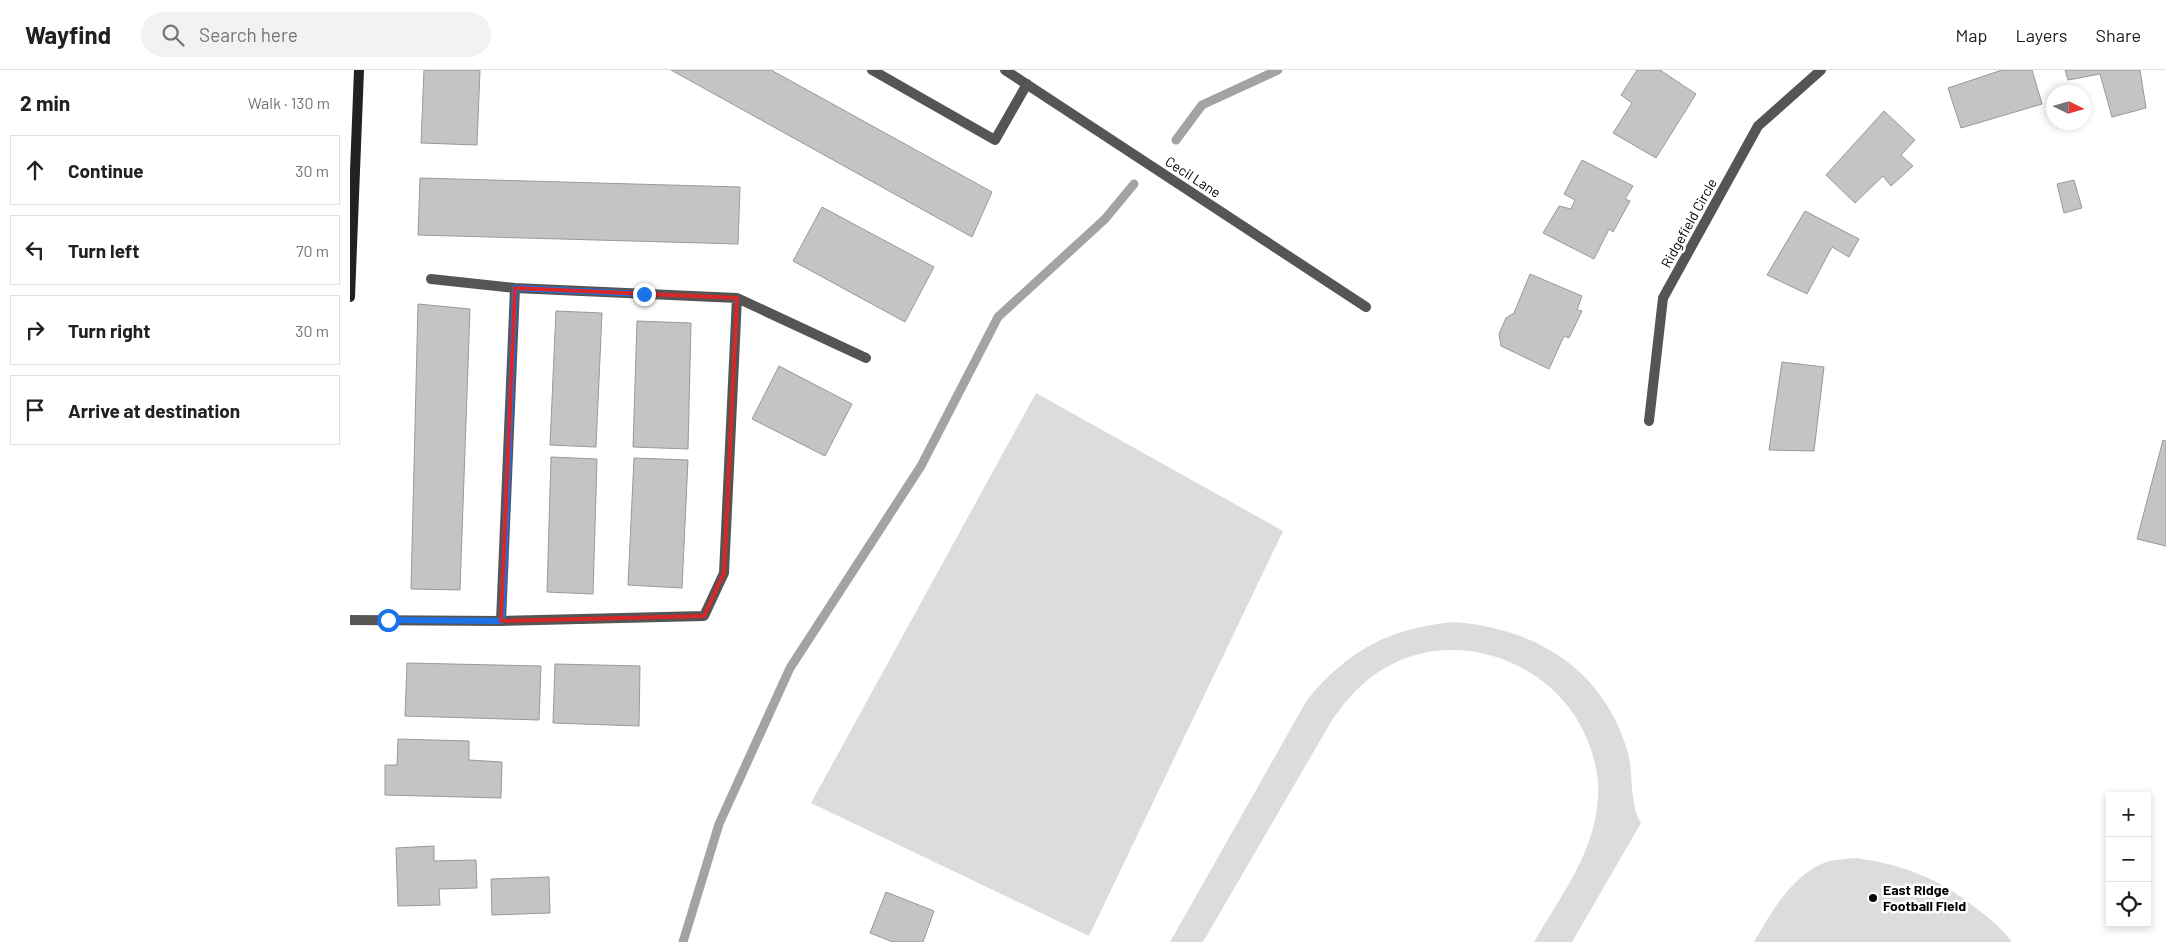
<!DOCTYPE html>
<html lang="en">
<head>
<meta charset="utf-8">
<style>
  body { margin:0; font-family:Barlow,sans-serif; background:#f2f2f2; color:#202124 }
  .controls { position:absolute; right:15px; bottom:15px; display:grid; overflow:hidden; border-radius:0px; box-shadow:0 2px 8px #0003 }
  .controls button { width:45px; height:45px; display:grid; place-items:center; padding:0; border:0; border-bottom:1px solid #e0e0e0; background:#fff; color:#202124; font:25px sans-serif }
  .compass { position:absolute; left:1696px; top:15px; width:45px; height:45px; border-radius:50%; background:#fff; box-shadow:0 2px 8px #0003; rotate:95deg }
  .stop { position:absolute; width:15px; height:15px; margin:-11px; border:4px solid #1a73e8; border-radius:50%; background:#fff }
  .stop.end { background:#1a73e8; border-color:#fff; box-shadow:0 1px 5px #0008 }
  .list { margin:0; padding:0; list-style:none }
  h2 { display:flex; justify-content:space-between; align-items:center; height:65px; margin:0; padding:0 20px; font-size:21px }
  h2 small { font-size:16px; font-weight:400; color:#757577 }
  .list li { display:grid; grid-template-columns:32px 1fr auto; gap:15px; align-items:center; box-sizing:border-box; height:70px; margin:0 10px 10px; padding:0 10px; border:1px solid #e0e0e0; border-radius:0px }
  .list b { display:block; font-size:19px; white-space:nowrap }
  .list em { font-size:16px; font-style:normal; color:#757577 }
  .icon { flex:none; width:28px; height:28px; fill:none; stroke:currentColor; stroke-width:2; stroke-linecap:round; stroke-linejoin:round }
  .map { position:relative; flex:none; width:1816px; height:872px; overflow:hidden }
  header { display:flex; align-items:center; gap:30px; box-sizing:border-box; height:70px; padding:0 25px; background:#fff; border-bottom:1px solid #e0e0e0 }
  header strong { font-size:24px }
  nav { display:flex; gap:28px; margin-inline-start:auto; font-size:18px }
  .search { width:350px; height:45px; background:#f2f2f2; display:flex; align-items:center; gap:12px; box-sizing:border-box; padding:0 18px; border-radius:28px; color:#757577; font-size:19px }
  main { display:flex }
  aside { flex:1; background:#fff }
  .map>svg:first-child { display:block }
  .green { fill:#dcdcdc }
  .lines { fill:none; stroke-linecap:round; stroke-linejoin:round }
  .stream { stroke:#a3a3a3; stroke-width:9 }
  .building { fill:#c4c4c4; stroke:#999 }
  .lane { stroke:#555; stroke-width:10 }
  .street { stroke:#555; stroke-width:10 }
  .secondary { stroke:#222; stroke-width:10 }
  .route { stroke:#1a73e8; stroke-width:6 }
  .marked { fill:none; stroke:#d62828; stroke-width:4; stroke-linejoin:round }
  .poi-dot { fill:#000; stroke:#fff; stroke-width:2 }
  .labels { text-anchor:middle; stroke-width:5; stroke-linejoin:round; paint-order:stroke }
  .street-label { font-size:14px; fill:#000; stroke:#fff }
  .poi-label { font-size:14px; font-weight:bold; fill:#000; stroke:#fff; text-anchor:start }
</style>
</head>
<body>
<header>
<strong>Wayfind</strong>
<div class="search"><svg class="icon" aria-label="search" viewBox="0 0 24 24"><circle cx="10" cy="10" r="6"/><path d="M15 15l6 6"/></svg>Search here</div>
<nav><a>Map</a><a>Layers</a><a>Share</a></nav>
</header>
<main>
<aside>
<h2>2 min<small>Walk · 130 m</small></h2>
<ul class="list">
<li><svg class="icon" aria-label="ahead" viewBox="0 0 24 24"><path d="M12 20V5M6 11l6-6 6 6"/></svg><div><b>Continue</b></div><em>30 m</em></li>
<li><svg class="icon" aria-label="left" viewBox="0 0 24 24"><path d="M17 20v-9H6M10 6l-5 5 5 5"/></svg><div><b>Turn left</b></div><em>70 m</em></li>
<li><svg class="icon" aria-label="right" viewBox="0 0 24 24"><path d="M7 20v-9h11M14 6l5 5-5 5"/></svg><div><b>Turn right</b></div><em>30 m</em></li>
<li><svg class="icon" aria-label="arrive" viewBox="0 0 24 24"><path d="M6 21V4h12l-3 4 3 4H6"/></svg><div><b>Arrive at destination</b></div></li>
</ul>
</aside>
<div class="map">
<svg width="1816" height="872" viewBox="0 0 1816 872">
  <rect width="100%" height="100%" fill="#fff"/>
  <path class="green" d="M686,323L933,461L739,866L461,733Z
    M1103,552C1186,558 1254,599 1278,683C1284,706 1279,733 1291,753L1222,872H1184C1210,827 1245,782 1248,728C1250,700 1240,670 1225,646C1185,585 1099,560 1035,598C1012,611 997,629 982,650L853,872H820L957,630C998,580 1038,559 1103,552Z
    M1506,788C1555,795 1587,808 1626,838C1639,848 1652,858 1662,872H1404C1421,842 1444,802 1479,791C1488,789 1498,789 1506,788Z"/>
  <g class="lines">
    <path class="stream" d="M826,70L852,35L928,0
      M333,872L369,754L440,598L571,396L648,247L755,149L784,114"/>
  </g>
  <path class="building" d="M74,0H130L127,75L71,73Z
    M321,0H421L642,122L622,167Z
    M1287,0H1310L1346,24L1306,88L1263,63L1282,33L1271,25Z
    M1652,0H1682L1692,34L1611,58L1598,18Z
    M1715,0H1790L1796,38L1762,47L1750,4L1718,10Z
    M1534,41L1565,70L1551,85L1563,96L1541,116L1533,106L1505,133L1476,105Z
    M1232,90L1283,116L1275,129L1280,131L1263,162L1259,159L1244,189L1193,163L1209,136L1221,139L1225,130L1214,124Z
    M70,108L390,117L388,174L68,165Z
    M1724,110L1732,138L1714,143L1707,114Z
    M472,137L584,197L555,252L443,191Z
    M1455,141L1509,169L1499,187L1482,177L1457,224L1417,205Z
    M1180,204L1232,226L1227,240L1232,241L1219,268L1214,266L1199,299L1151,276L1149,264L1156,248L1164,243Z
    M68,234L120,239L110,520L61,519Z
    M206,241L252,243L246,377L200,375Z
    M287,251L341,253L338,379L283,377Z
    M1432,292L1474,297L1464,381L1419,380Z
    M429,296L502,334L475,386L402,349Z
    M1813,370L1816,371V476L1787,469Z
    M201,387L247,389L243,524L197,522Z
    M284,388L338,390L332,518L278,515Z
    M57,593L191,596L189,650L55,646Z
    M205,594L290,596L289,656L203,653Z
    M48,669L119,671V690L152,692L151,728L35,725V695H47Z
    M84,776V791L126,790L127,818L89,819L90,835L48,836L46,778Z
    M199,807L200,843L142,845L141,809Z
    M536,822L584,841L573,872H543L520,863Z"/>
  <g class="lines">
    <path class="lane" d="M522,0L645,70L677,14"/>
    <path class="street" d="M655,0L1016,237
      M81,209L165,218L387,228L516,288
      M165,218L151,551L354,546L374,503L387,228
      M1299,351L1313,228L1408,56L1471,0
      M0,550L151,551"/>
    <path class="secondary" d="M0,227L9,0"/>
  </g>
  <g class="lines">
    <path class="route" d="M38,550L152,551L165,218L294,224"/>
  </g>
  <path class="marked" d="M165,218L387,228L374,503L354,546L151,551Z"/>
  <circle class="poi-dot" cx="1523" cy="828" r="5"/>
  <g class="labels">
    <g class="street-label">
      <text transform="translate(843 107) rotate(33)" y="5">Cecil Lane</text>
      <text transform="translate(1339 153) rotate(-61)" y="5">Ridgefield Circle</text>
    </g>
    <g class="poi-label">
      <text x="1533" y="825">East Ridge<tspan x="1533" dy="16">Football Field</tspan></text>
    </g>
  </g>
</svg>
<div class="controls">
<button>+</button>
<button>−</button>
<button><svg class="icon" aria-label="locate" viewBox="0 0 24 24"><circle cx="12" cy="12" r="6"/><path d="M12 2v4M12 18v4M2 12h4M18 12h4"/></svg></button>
</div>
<svg class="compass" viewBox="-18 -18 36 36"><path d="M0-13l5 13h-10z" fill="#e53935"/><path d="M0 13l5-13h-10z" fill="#757577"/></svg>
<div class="stop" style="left:38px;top:550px"></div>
<div class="stop end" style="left:294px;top:224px"></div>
</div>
</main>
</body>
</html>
